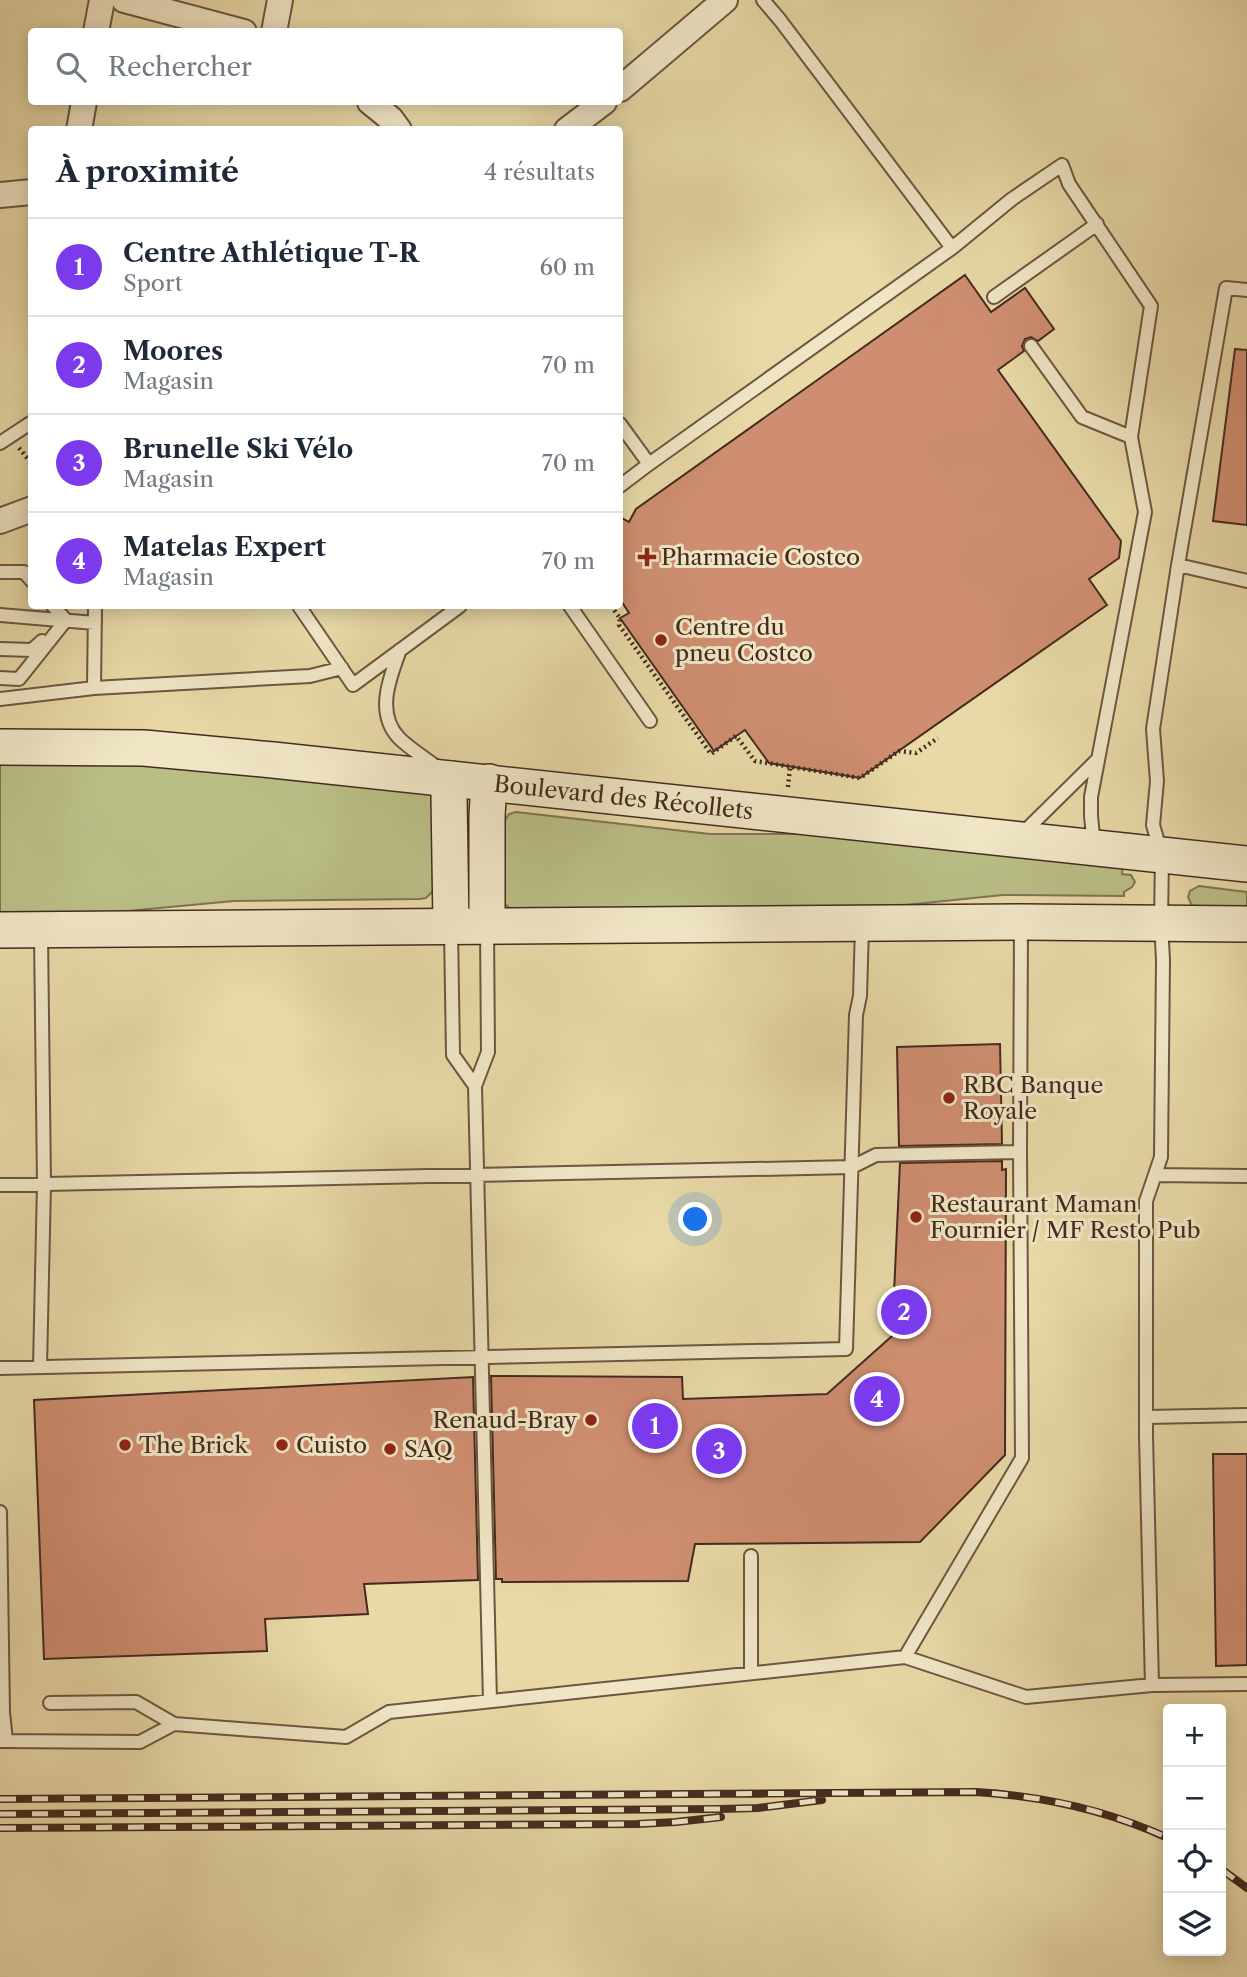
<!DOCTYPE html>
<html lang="fr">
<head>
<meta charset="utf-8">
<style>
  body { margin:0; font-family:"Libre Caslon Text",serif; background:#f2f2f3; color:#1f2937 }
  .controls { position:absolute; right:21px; bottom:21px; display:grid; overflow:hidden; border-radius:7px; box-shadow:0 4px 18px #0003 }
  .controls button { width:63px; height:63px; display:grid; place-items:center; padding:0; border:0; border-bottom:2px solid #e0e1e3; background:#fff; color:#1f2937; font:35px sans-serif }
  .you { position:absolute; left:696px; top:1220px; width:24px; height:24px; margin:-18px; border:5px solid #fff; border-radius:50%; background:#1a73e8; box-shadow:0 0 0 10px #1a73e833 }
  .badge { display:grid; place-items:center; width:46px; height:46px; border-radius:50%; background:#7c3aed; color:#fff; font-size:23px; font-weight:700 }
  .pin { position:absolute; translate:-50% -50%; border:4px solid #fff; box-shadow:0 2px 7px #0006 }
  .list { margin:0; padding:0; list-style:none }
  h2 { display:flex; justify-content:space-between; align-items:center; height:91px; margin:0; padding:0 28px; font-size:30px }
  h2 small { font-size:23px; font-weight:400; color:#747a83 }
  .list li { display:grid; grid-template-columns:46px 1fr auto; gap:21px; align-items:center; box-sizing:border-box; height:98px; padding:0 28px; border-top:2px solid #e0e1e3 }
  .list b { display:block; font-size:26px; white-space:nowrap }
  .list p { margin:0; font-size:23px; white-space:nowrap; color:#747a83 }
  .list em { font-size:23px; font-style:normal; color:#747a83 }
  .icon { flex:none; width:38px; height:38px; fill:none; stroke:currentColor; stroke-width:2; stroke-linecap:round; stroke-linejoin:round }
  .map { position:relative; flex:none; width:1247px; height:1977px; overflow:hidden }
  .search { position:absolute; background:#fff; box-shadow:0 4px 18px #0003; left:28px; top:28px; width:595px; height:77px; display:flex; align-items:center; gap:18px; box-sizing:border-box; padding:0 24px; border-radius:7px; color:#747a83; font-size:26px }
  .panel { position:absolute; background:#fff; box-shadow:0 4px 18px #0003; left:28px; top:126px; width:595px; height:483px; border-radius:7px }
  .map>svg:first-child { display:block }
  .green { fill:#b9be85; stroke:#7e7452; stroke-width:2 }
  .building { fill:#cf8e71; stroke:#442b1e; stroke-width:2 }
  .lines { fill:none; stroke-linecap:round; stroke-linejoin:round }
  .lane-casing { stroke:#6d5640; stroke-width:16 }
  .street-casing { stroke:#6d5640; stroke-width:28 }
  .secondary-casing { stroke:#442b1e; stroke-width:38 }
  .path { stroke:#442b1e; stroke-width:4.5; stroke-dasharray:2 3.5; stroke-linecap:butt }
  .lane { stroke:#f0e6c6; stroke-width:12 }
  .street { stroke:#f0e6c6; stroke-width:24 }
  .secondary { stroke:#f0e6c6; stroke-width:35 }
  .rail-casing { stroke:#442b1e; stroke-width:8 }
  .rail { stroke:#f0e6c6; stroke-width:5; stroke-dasharray:16; stroke-linecap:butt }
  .poi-dot { fill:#8f2418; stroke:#f0e6c6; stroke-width:2.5 }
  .labels { text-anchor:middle; stroke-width:6; stroke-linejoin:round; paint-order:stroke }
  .poi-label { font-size:23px; fill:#442b1e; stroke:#f0e6c6; text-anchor:start }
  .street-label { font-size:23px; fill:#442b1e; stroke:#f0e6c6 }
</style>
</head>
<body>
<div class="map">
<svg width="1247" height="1977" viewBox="0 0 1247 1977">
  <rect width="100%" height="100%" fill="#e8d9a7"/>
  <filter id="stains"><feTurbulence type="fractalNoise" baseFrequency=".00286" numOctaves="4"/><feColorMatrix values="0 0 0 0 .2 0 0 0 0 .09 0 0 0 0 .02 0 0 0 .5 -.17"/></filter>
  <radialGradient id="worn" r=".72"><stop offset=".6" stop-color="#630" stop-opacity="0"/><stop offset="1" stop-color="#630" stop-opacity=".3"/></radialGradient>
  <path class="green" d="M0,761L139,763L430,793L433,798V891L426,898L419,899L234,901L95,914L0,915Z
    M516,812L710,834H829L1123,866L1122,874L1131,875L1135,882L1132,887L1124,892V896L1003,895L876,908L512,910L503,902L502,825L509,814Z
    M1199,886L1247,892V906L1199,909L1192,906L1188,897L1190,891Z"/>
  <path class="building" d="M965,275L991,312L1025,288L1054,329L1038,341L1031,337L1025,339L1022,346L1024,351L998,370L1121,541L1119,558L1089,579L1107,605L860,778L769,763L745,730L714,751L620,618L629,613L620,599V517L629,522L636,509Z
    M1235,349L1247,350V525L1213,521Z
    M1000,1044L1002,1144L899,1146L897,1047Z
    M1002,1161V1170L1006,1169L1005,1455L920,1542L695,1544L688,1581L502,1582V1579H496L491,1376L682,1377L683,1399L827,1394L892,1336L900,1163Z
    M473,1377L478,1580L364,1584L368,1614L265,1619L267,1651L44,1659L34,1400Z
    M1213,1454H1247V1665L1216,1666Z"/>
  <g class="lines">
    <g class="lane-casing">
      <path id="lane" d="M952,248L1012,199L1062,165L1069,184L1151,306L1131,437L1145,512L1091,797V816L1094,846
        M1247,290L1226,288L1178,565L1153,729L1157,781L1153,825L1162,856L1161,923L1163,960L1161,1157L1146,1201V1436L1152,1685L1247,1684
        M994,297L1097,224
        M1031,346L1082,417L1131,437
        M620,424L649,464L620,486
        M0,443L32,422
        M649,464L952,248L780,20L763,0
        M1178,565L1247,581
        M0,572H24L32,581
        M53,606L66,620
        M95,606L94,688L310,676L342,668
        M299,606L353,685L460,606
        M570,606L650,721
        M0,615L95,623
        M0,649L32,650L42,641
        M400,650C390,677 375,713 399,738C410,749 425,758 438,768
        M0,678L19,679L66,620
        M0,699L94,688
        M1021,835L1098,759
        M487,927L488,1052L475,1086L490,1701
        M451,929L453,1055L475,1086
        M1155,1175L1247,1176
        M0,1185L852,1167L876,1155L1020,1152
        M40,1367L44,1184L41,933
        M0,1368L846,1349L856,1015L860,996L862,926
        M1146,1417L1247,1415
        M0,1512L3,1712L6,1741
        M905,1657L1026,1697L1152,1685
        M751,1673V1556
        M50,1703L136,1702L174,1724
        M0,1741L140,1742L174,1724L346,1737L389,1712L905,1657L1022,1458L1020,1152L1021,925"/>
    </g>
    <g class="street-casing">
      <path id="street" d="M124,0L244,32
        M96,32L102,0
        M274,32L280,0
        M620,89L725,0
        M370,102L391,119L399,130
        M79,130L84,102
        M567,130L604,102
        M0,195L32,192
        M0,521L32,509"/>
    </g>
    <g class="secondary-casing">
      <g id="secondary">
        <path id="s1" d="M0,747L144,748L273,760L1247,864"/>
        <path d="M451,925L449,795L451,779"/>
        <path d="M487,925V816L489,782"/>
        <path d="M0,930L1021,922L1247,924"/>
      </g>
    </g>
    <path class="path" d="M19,448L32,464
      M611,606L620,618L619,625L711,754L736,736L755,761L860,778L899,751L916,753L938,738
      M788,787L790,767"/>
    <use href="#lane" class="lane"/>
    <use href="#street" class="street"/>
    <use href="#secondary" class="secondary"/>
    <g class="rail-casing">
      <path id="rail" d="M0,1799L976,1792C1043,1796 1107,1810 1168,1838
        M0,1814L720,1809L758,1808L822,1800
        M0,1828L637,1824L676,1822L721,1817
        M1221,1869L1247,1888"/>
    </g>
    <use href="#rail" class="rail"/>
  </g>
  <g class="poi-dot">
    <path d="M643.5 546.5h7v7h7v7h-7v7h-7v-7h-7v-7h7z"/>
    <circle cx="661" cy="640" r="7"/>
    <circle cx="949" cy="1098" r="7"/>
    <circle cx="916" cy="1217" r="7"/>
    <circle cx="591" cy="1420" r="7"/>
    <circle cx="125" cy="1445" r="7"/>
    <circle cx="282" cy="1445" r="7"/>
    <circle cx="390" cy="1449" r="7"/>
  </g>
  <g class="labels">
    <g class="poi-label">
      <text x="661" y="565">Pharmacie Costco</text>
      <text x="675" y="635">Centre du<tspan x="675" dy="26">pneu Costco</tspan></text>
      <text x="963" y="1093">RBC Banque<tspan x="963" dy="26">Royale</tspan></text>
      <text x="930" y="1212">Restaurant Maman<tspan x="930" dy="26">Fournier / MF Resto Pub</tspan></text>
      <text x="577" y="1428" text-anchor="end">Renaud-Bray</text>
      <text x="139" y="1453">The Brick</text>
      <text x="296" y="1453">Cuisto</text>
      <text x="404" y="1457">SAQ</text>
    </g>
    <g class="street-label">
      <text dy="8" stroke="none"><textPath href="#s1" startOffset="626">Boulevard des Récollets</textPath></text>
    </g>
  </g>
  <rect width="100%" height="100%" filter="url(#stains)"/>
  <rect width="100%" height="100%" fill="url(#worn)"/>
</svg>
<div class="controls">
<button>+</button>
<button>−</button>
<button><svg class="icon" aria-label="locate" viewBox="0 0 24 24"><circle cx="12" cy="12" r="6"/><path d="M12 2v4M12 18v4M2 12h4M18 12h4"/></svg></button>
<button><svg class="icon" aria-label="layers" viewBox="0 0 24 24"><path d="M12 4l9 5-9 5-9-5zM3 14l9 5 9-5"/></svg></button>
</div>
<div class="you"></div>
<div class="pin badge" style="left:655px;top:1426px">1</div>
<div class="pin badge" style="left:904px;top:1312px">2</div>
<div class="pin badge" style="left:719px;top:1451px">3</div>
<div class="pin badge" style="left:877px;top:1399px">4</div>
<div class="search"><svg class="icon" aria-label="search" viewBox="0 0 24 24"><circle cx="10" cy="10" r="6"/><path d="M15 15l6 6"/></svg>Rechercher</div>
<section class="panel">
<h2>À proximité<small>4 résultats</small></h2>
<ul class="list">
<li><span class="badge">1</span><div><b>Centre Athlétique T-R</b><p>Sport</p></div><em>60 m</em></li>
<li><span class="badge">2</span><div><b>Moores</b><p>Magasin</p></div><em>70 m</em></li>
<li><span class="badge">3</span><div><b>Brunelle Ski Vélo</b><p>Magasin</p></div><em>70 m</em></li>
<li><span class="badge">4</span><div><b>Matelas Expert</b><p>Magasin</p></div><em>70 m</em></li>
</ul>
</section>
</div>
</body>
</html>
